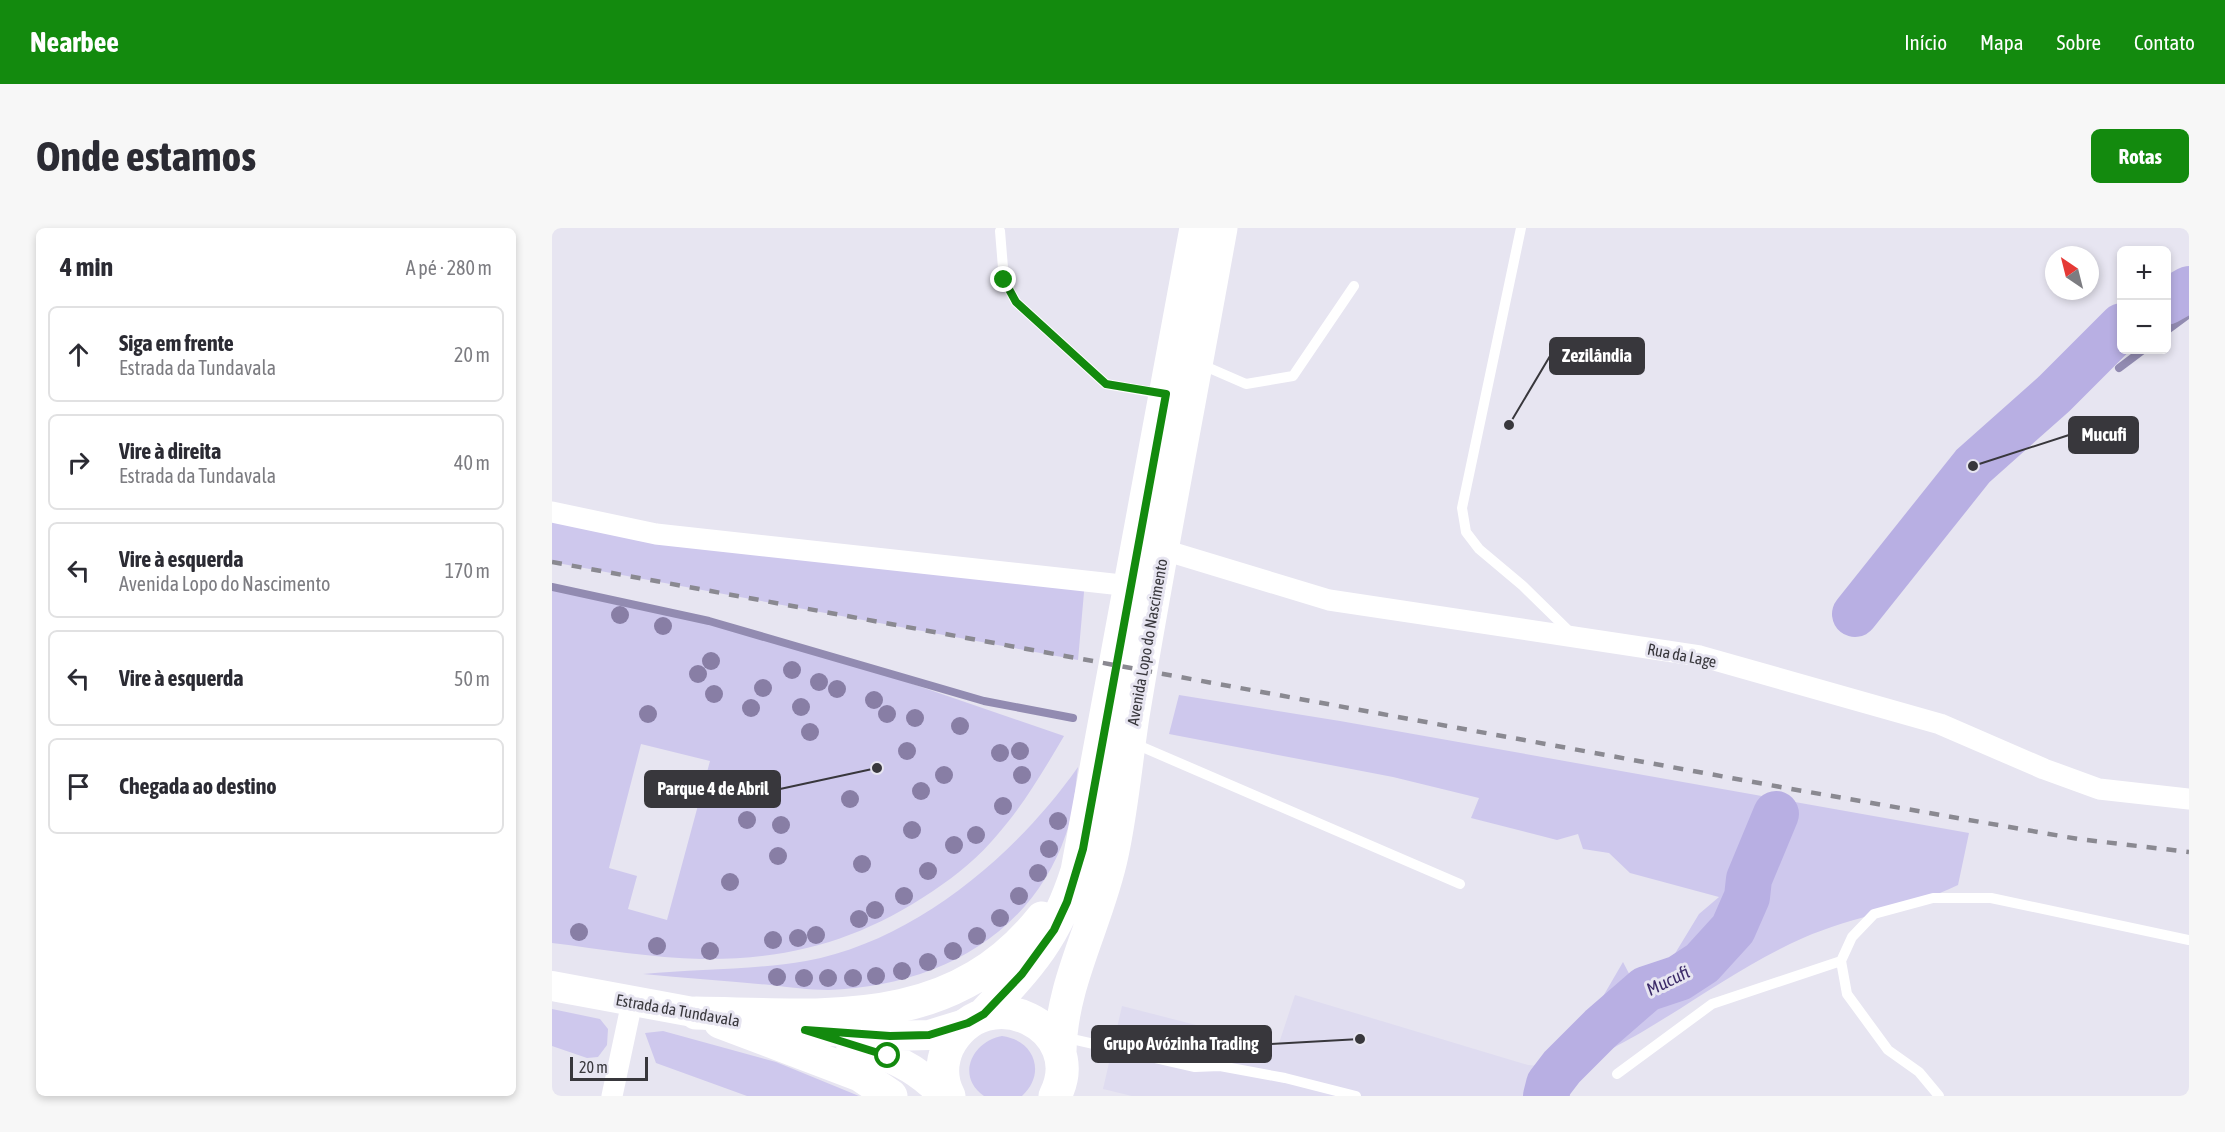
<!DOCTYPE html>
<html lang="pt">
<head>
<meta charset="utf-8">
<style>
  body { margin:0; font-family:"Asap Condensed",sans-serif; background:#f7f7f7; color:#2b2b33 }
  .controls { position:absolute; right:18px; top:18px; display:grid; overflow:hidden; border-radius:9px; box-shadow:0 3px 9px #0003 }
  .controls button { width:54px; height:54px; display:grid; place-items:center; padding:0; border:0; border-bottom:2px solid #e1e1e2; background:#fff; color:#2b2b33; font:30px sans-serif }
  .compass { position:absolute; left:1493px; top:18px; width:54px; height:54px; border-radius:50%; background:#fff; box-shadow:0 3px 9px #0003; rotate:325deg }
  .scale { position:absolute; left:18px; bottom:15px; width:78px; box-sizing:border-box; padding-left:6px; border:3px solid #38373c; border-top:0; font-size:16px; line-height:21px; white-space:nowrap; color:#38373c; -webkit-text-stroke:4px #e7e5f1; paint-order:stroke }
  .stop { position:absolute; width:18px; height:18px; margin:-14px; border:4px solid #138a0e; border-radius:50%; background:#fff }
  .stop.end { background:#138a0e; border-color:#fff; box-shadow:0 2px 6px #0008 }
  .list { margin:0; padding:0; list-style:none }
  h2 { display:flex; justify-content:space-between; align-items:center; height:78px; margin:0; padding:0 24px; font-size:26px }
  h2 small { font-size:20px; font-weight:400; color:#7c7c81 }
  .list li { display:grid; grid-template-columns:39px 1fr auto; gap:18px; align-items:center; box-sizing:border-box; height:96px; margin:0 12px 12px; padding:0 12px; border:2px solid #e1e1e2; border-radius:9px }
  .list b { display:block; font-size:22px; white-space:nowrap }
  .list p { margin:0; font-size:20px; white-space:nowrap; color:#7c7c81 }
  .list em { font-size:20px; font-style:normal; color:#7c7c81 }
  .icon { flex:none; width:33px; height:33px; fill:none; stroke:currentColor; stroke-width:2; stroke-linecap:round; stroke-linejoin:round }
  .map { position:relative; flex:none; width:1637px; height:868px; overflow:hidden; border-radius:9px }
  header { display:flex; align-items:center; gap:36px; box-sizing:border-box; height:84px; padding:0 30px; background:#138a0e; color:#fff }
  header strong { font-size:28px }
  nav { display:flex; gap:33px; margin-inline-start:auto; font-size:21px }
  .intro { display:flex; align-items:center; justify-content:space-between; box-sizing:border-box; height:144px; padding:0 36px }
  h1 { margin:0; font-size:42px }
  .button { padding:15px 27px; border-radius:9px; background:#138a0e; color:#fff; font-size:21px; font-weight:700 }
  main { display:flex; gap:36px; padding:0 36px }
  aside { flex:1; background:#fff; border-radius:9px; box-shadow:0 3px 9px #0003 }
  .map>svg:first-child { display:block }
  .built { fill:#dfdcf0 }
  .green { fill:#cec8ed; fill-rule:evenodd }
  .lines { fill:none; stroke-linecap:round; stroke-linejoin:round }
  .stream { stroke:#928bb1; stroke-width:8 }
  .river { stroke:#b8afe3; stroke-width:46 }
  .lane { stroke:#fff; stroke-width:10 }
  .street { stroke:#fff; stroke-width:21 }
  .secondary { stroke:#fff; stroke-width:30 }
  .primary { stroke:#fff; stroke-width:33 }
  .rail { stroke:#8a8991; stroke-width:4.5; stroke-dasharray:10 10; stroke-linecap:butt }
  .tree { fill:#887ea5 }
  .route { stroke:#138a0e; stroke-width:8 }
  .labels { text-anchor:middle; stroke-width:6; stroke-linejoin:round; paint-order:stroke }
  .street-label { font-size:16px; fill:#38373c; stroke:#e7e5f1 }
  .water-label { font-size:18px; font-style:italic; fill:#3b2a68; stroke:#e7e5f1 }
  .leader { fill:none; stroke:#38373c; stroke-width:2 }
  .callout-dot { fill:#38373c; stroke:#e7e5f1; stroke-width:2 }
  .callout { fill:#38373c; stroke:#38373c; stroke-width:2 }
  .callout-label { font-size:18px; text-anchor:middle; font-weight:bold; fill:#fff }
</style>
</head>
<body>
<header>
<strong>Nearbee</strong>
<nav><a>Início</a><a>Mapa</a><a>Sobre</a><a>Contato</a></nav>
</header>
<div class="intro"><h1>Onde estamos</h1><a class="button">Rotas</a></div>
<main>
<aside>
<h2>4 min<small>A pé · 280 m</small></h2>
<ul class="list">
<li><svg class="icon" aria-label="ahead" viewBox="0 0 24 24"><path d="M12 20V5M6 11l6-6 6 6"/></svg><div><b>Siga em frente</b><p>Estrada da Tundavala</p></div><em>20 m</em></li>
<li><svg class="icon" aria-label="right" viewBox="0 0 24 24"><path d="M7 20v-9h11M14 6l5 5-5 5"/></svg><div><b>Vire à direita</b><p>Estrada da Tundavala</p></div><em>40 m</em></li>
<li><svg class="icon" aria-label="left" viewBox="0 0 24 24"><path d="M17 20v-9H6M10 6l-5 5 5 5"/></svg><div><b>Vire à esquerda</b><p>Avenida Lopo do Nascimento</p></div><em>170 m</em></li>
<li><svg class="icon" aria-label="left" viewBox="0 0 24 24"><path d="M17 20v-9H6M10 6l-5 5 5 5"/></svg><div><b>Vire à esquerda</b></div><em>50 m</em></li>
<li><svg class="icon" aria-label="arrive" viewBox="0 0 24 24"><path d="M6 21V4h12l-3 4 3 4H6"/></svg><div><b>Chegada ao destino</b></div></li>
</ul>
</aside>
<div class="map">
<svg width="1637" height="868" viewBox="0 0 1637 868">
  <rect width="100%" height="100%" fill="#e7e5f1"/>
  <path class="built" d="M743,767L976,837L988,838L977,868H580L551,861L570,778L726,818Z"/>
  <path class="green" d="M0,284L533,353L526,432L0,334Z
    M0,359L157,393L282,429L512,508C492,542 472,576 446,606C428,628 405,647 381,663C308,712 238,732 150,731C100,730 49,721 0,715ZM89,516L158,533L115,692L76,681L85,648L57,640Z
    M627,467L788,493L1417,605L1406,657C1357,681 1301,688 1251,710C1194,735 1144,772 1090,804C1057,823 1030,833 1010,868H977L988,838L1010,839L1071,734L1085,761L1113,742L1147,686L1167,669L1078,645L1057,625L1031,621L1026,606L1005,612L919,590L927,570L841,549L617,506Z
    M526,539C523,561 522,584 514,606C479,709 381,759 276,762C257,762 237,759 218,757C175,753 133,750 91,746C145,741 201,742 254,733C363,713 464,627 526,539Z
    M0,781L48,791L56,801L55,817L46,829L35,830L0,818Z
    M111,803L224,834L307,868H195L104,835L93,805Z
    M450,808C482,812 495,845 470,868H432C403,848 421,813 450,808Z"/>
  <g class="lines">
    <path class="stream" d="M1614,103L1637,86
      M1567,140L1591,122
      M0,359L157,393L432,473L521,490"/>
    <path class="river" d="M1614,74L1637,61
      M1303,386L1421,238L1502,166L1570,98
      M994,868L997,856L1010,839L1049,800L1094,761L1127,750L1150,735L1181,701L1195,669L1197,651L1224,586"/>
    <path class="lane" d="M969,0L910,280L914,304L927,321L971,358L1020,406
      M448,3L452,52L464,74L554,156L611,166
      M648,136L694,156L741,148L802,58
      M581,515L908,656
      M1289,733L1295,766L1336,822L1367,844L1387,868
      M511,809L643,839L668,838L733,850L804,868
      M1065,846L1160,776L1289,733L1300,709L1322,686L1381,670H1439L1637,712"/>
    <path class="street" d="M0,284L104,306L579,358
      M612,322L777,372L1148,428L1388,496L1492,541L1547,561L1637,571
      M60,868L80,774"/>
    <path class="secondary" d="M0,758L168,789
      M221,798L337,808L377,807L416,795
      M299,817C339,829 362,837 392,868"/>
    <path class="primary" d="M144,785C274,787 399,804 490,690
      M432,786C479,736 504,709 525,643L644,0
      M168,794L308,847L339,868
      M508,824C509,754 546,694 560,627C570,581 574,534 581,488C608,325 640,162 669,0
      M397,868C389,853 389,835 396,819C434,747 538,800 503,868"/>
    <path class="rail" d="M0,334L1234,560L1526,611L1637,624"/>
  </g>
  <g class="tree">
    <circle cx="68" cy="387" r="9"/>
    <circle cx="111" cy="398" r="9"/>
    <circle cx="159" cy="433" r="9"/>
    <circle cx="240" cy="442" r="9"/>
    <circle cx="146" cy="446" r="9"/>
    <circle cx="267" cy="454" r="9"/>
    <circle cx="211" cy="460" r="9"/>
    <circle cx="285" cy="461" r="9"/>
    <circle cx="162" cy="466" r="9"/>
    <circle cx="322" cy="472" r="9"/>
    <circle cx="249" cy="479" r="9"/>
    <circle cx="199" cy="480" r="9"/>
    <circle cx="96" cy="486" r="9"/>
    <circle cx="335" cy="486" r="9"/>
    <circle cx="363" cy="490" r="9"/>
    <circle cx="408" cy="498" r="9"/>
    <circle cx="258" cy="504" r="9"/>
    <circle cx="355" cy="523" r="9"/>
    <circle cx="468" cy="523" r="9"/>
    <circle cx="448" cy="525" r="9"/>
    <circle cx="392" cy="547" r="9"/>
    <circle cx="470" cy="547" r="9"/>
    <circle cx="369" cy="563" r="9"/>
    <circle cx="298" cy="571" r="9"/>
    <circle cx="451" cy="578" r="9"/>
    <circle cx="195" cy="592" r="9"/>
    <circle cx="506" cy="593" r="9"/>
    <circle cx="229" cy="597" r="9"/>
    <circle cx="360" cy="602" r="9"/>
    <circle cx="424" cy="607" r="9"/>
    <circle cx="402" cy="617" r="9"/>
    <circle cx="497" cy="621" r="9"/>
    <circle cx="226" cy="628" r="9"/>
    <circle cx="310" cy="636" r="9"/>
    <circle cx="376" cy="643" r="9"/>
    <circle cx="486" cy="645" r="9"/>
    <circle cx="178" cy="654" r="9"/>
    <circle cx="352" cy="668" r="9"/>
    <circle cx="467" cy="668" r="9"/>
    <circle cx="323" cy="682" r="9"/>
    <circle cx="448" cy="690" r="9"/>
    <circle cx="307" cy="691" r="9"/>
    <circle cx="27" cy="704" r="9"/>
    <circle cx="264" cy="707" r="9"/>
    <circle cx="425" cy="708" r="9"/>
    <circle cx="246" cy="710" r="9"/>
    <circle cx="221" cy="712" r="9"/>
    <circle cx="105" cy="718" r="9"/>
    <circle cx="158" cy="723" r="9"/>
    <circle cx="401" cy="723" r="9"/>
    <circle cx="376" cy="734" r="9"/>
    <circle cx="350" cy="743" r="9"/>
    <circle cx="324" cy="748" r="9"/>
    <circle cx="225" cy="749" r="9"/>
    <circle cx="252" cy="750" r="9"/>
    <circle cx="276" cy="750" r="9"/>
    <circle cx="301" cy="750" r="9"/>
  </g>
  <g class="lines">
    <path class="route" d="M336,828L253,802L338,808L377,807L416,795L432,786L470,746L502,702L515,674L531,621L614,166L554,156L464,74L452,52"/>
  </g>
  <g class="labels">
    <g class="street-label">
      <text transform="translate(595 414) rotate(-80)" y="6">Avenida Lopo do Nascimento</text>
      <text transform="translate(1130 427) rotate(11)" y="6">Rua da Lage</text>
      <text transform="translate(126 782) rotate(10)" y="6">Estrada da Tundavala</text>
    </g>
    <g class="water-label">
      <text transform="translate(1116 753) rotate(-26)" y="6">Mucufi</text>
    </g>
  </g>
  <path class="leader" d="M957 197L998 128M1421 238L1517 207M325 540L228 561M808 811L719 816"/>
  <g class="callout-dot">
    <circle cx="957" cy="197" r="6"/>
    <circle cx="1421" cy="238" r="6"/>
    <circle cx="325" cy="540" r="6"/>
    <circle cx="808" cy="811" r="6"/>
  </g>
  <g class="callout">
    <rect x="998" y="110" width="94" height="36" rx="6"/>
    <rect x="1517" y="189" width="69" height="36" rx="6"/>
    <rect x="93" y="543" width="135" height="36" rx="6"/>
    <rect x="540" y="798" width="179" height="36" rx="6"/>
  </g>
  <g class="callout-label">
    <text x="1045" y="134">Zezilândia</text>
    <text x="1552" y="213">Mucufi</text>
    <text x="161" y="567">Parque 4 de Abril</text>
    <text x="629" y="822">Grupo Avózinha Trading</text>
  </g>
</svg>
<div class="controls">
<button>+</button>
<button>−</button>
</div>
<svg class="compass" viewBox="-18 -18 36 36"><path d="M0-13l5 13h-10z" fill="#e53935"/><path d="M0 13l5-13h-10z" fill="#7c7c81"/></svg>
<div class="scale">20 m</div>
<div class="stop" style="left:336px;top:828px"></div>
<div class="stop end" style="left:452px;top:52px"></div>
</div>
</main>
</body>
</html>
